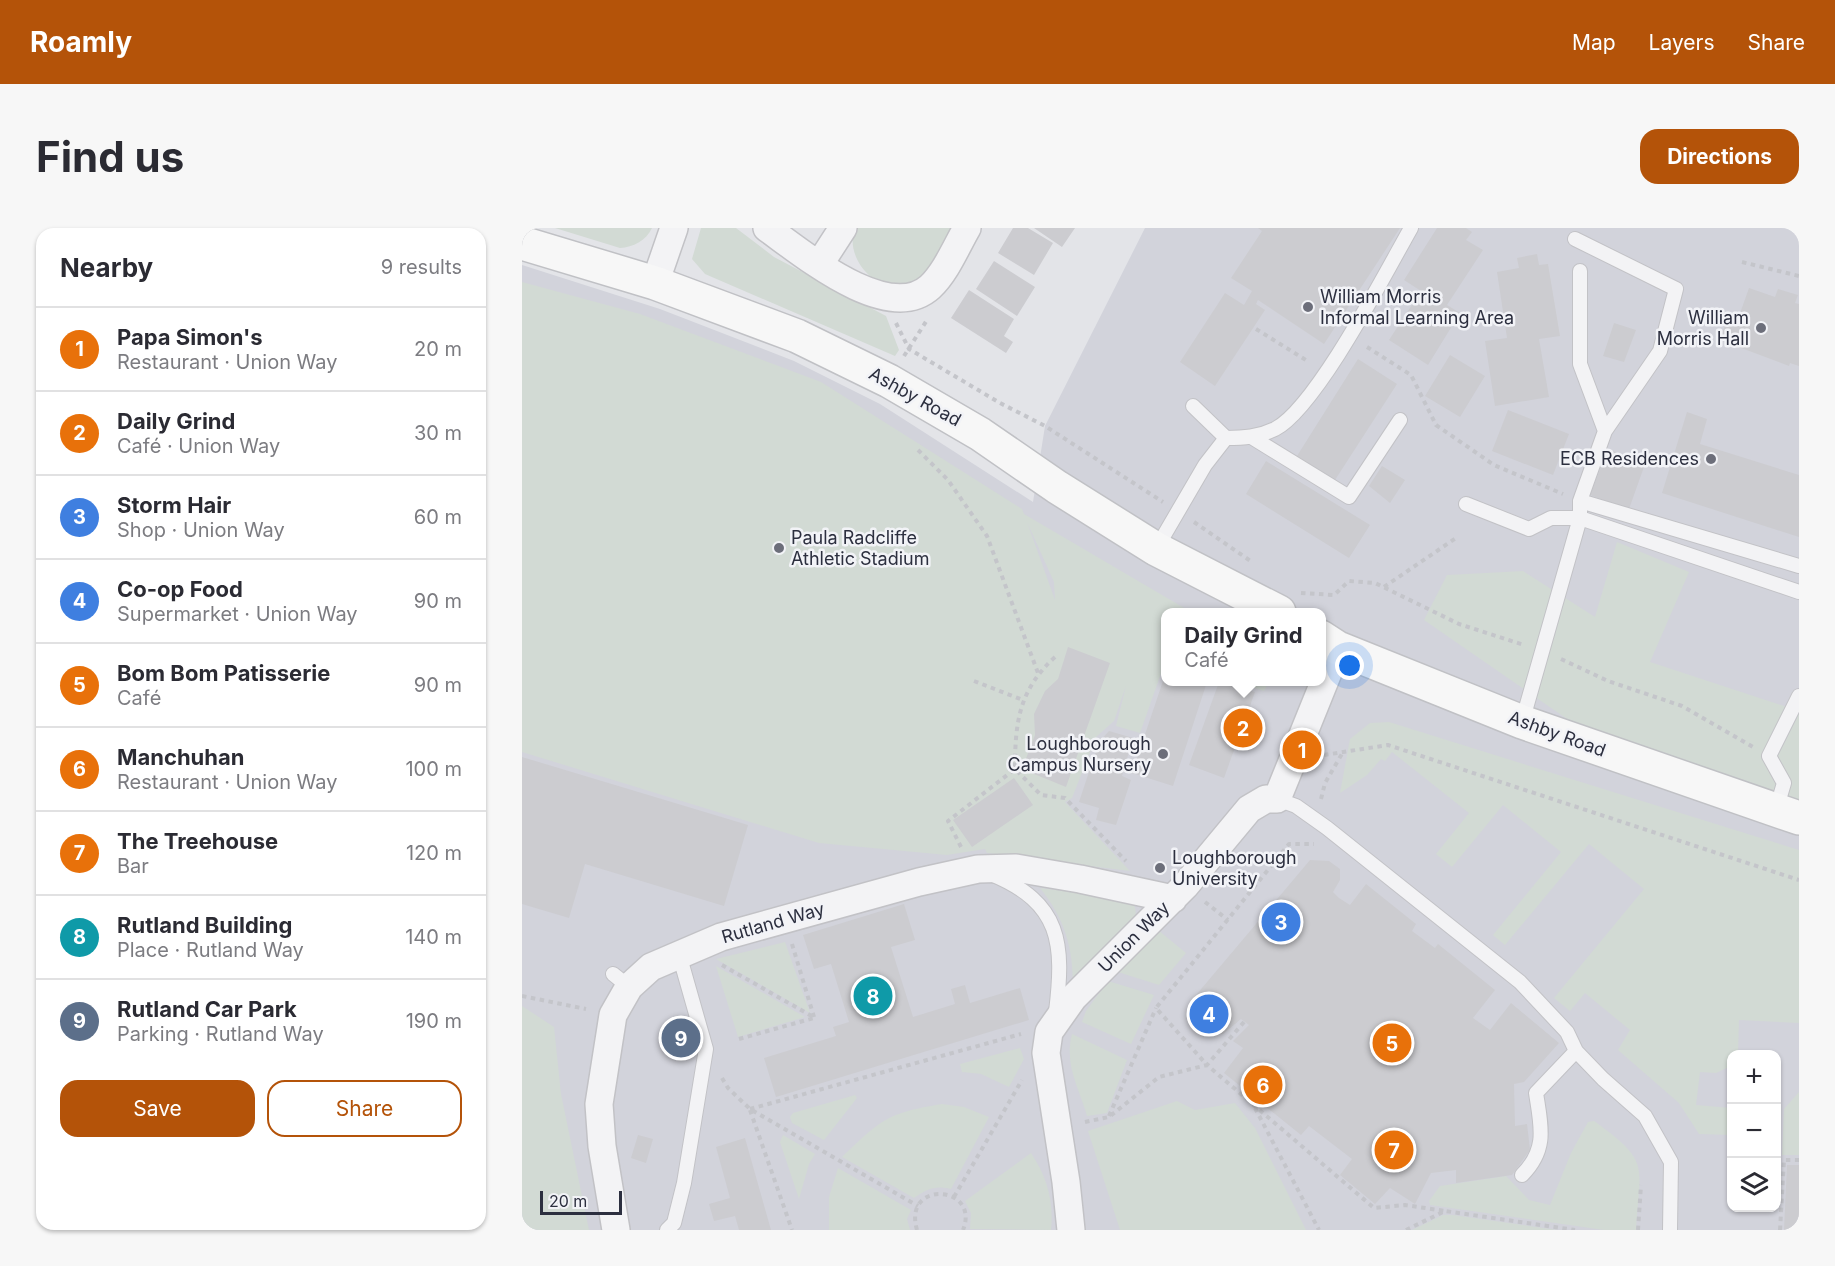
<!DOCTYPE html>
<html lang="en">
<head>
<meta charset="utf-8">
<style>
  body { margin:0; font-family:Inter,sans-serif; background:#f7f7f7; color:#2b2b33 }
  .controls { position:absolute; right:18px; bottom:18px; display:grid; overflow:hidden; border-radius:12px; box-shadow:0 2px 4px #0004 }
  .controls button { width:54px; height:54px; display:grid; place-items:center; padding:0; border:0; border-bottom:2px solid #e1e1e2; background:#fff; color:#2b2b33; font:30px sans-serif }
  .scale { position:absolute; left:18px; bottom:15px; width:82px; box-sizing:border-box; padding-left:6px; border:3px solid #2c2f3f; border-top:0; font-size:16px; line-height:21px; white-space:nowrap; color:#2c2f3f; -webkit-text-stroke:4px #f2f3f7; paint-order:stroke }
  .you { position:absolute; left:828px; top:438px; width:21px; height:21px; margin:-15px; border:4px solid #fff; border-radius:50%; background:#1a73e8; box-shadow:0 0 0 9px #1a73e833 }
  .badge { display:grid; place-items:center; width:39px; height:39px; border-radius:50%; background:#b45309; color:#fff; font-size:20px; font-weight:700 }
  .pin { position:absolute; translate:-50% -50%; border:3px solid #fff; box-shadow:0 2px 6px #0006 }
  .popup { position:absolute; left:639px; top:380px; width:165px; height:78px; box-sizing:border-box; display:grid; place-content:center; border-radius:12px; background:#fff; filter:drop-shadow(0 2px 4px #0005); font-size:20px; white-space:nowrap; color:#7c7c81 }
  .popup b { font-size:22px; color:#2b2b33 }
  .popup::after { content:''; position:absolute; left:50%; top:100%; margin-left:-12px; border:12px solid transparent; border-top-color:#fff }
  .list { margin:0; padding:0; list-style:none }
  h2 { display:flex; justify-content:space-between; align-items:center; height:78px; margin:0; padding:0 24px; font-size:26px }
  h2 small { font-size:20px; font-weight:400; color:#7c7c81 }
  .list li { display:grid; grid-template-columns:39px 1fr auto; gap:18px; align-items:center; box-sizing:border-box; height:84px; padding:0 24px; border-top:2px solid #e1e1e2 }
  .list b { display:block; font-size:22px; white-space:nowrap }
  .list p { margin:0; font-size:20px; white-space:nowrap; color:#7c7c81 }
  .list em { font-size:20px; font-style:normal; color:#7c7c81 }
  .actions { display:flex; gap:12px; padding:18px 24px }
  .actions a { flex:1; padding:14px 0; border:2px solid #b45309; border-radius:18px; text-align:center; font-size:21px; color:#b45309 }
  .actions .main { background:#b45309; color:#fff }
  .icon { flex:none; width:33px; height:33px; fill:none; stroke:currentColor; stroke-width:2; stroke-linecap:round; stroke-linejoin:round }
  .map { position:relative; flex:none; width:1277px; height:1002px; overflow:hidden; border-radius:18px }
  header { display:flex; align-items:center; gap:36px; box-sizing:border-box; height:84px; padding:0 30px; background:#b45309; color:#fff }
  header strong { font-size:28px }
  nav { display:flex; gap:33px; margin-inline-start:auto; font-size:21px }
  .intro { display:flex; align-items:center; justify-content:space-between; box-sizing:border-box; height:144px; padding:0 36px }
  h1 { margin:0; font-size:42px }
  .button { padding:15px 27px; border-radius:18px; background:#b45309; color:#fff; font-size:21px; font-weight:700 }
  main { display:flex; gap:36px; padding:0 36px }
  aside { flex:1; background:#fff; border-radius:18px; box-shadow:0 2px 4px #0004 }
  .map>svg:first-child { display:block }
  .built { fill:#d2d3db; fill-rule:evenodd }
  .green { fill:#d2dad4; fill-rule:evenodd }
  .building { fill:#ccccd0 }
  .lines { fill:none; stroke-linecap:round; stroke-linejoin:round }
  .lane-casing { stroke:#c2c2c6; stroke-width:16 }
  .street-casing { stroke:#c2c2c6; stroke-width:30 }
  .primary-casing { stroke:#c0c1c5; stroke-width:36 }
  .path { stroke:#c4c5ca; stroke-width:4; stroke-dasharray:4.5 4.5; stroke-linecap:butt }
  .lane { stroke:#f3f3f5; stroke-width:14 }
  .street { stroke:#f3f3f5; stroke-width:27 }
  .primary { stroke:#f7f7f7; stroke-width:33 }
  .poi-dot { fill:#6c6e7a; stroke:#f2f3f7; stroke-width:2 }
  .labels { text-anchor:middle; stroke-width:5; stroke-linejoin:round; paint-order:stroke }
  .poi-label { font-size:18px; fill:#2c2f3f; stroke:#f2f3f7; text-anchor:start }
  .street-label { font-size:18px; fill:#2c2f3f; stroke:#f2f3f7 }
</style>
</head>
<body>
<header>
<strong>Roamly</strong>
<nav><a>Map</a><a>Layers</a><a>Share</a></nav>
</header>
<div class="intro"><h1>Find us</h1><a class="button">Directions</a></div>
<main>
<aside>
<h2>Nearby<small>9 results</small></h2>
<ul class="list">
<li><span class="badge" style="background:#e8710a">1</span><div><b>Papa Simon's</b><p>Restaurant · Union Way</p></div><em>20 m</em></li>
<li><span class="badge" style="background:#e8710a">2</span><div><b>Daily Grind</b><p>Café · Union Way</p></div><em>30 m</em></li>
<li><span class="badge" style="background:#3f7fe0">3</span><div><b>Storm Hair</b><p>Shop · Union Way</p></div><em>60 m</em></li>
<li><span class="badge" style="background:#3f7fe0">4</span><div><b>Co-op Food</b><p>Supermarket · Union Way</p></div><em>90 m</em></li>
<li><span class="badge" style="background:#e8710a">5</span><div><b>Bom Bom Patisserie</b><p>Café</p></div><em>90 m</em></li>
<li><span class="badge" style="background:#e8710a">6</span><div><b>Manchuhan</b><p>Restaurant · Union Way</p></div><em>100 m</em></li>
<li><span class="badge" style="background:#e8710a">7</span><div><b>The Treehouse</b><p>Bar</p></div><em>120 m</em></li>
<li><span class="badge" style="background:#0f9aa8">8</span><div><b>Rutland Building</b><p>Place · Rutland Way</p></div><em>140 m</em></li>
<li><span class="badge" style="background:#5c6f8a">9</span><div><b>Rutland Car Park</b><p>Parking · Rutland Way</p></div><em>190 m</em></li>
</ul>
<div class="actions"><a class="main">Save</a><a>Share</a></div>
</aside>
<div class="map">
<svg width="1277" height="1002" viewBox="0 0 1277 1002">
  <rect width="100%" height="100%" fill="#e3e4e8"/>
  <path class="built" d="M623,0H1277V1002H0V37L138,81L272,133L358,176L511,274L523,198ZM643,384H799V454H643ZM1210,826H1254V980H1210Z"/>
  <path class="green" d="M33,0H130C124,13 111,19 98,20Z
    M179,0H214L252,29L364,88L377,122L373,128L183,46L170,31Z
    M333,0H436L401,52C393,54 381,59 373,59C346,57 323,25 333,0Z
    M0,54L118,86L299,154L500,281L502,286L669,384H643V434L618,505L594,498L604,458L592,493L574,509L550,570L543,574L608,643L465,625L463,621L425,627L297,615L0,524ZM505,294L532,354L533,372Z
    M1095,314L1167,344L1128,434L1277,483V578L1051,495L902,392L925,347L1001,343L1073,389Z
    M714,454H747L742,463Z
    M867,494L1277,622V795L1217,792L1216,826H1210L1209,838L1194,845L1178,844L1174,877L1209,880V907L1177,906L1157,875L1096,822L1108,802L1063,765L1048,783L1032,770L1122,661L1067,616L983,717L971,707L1039,624L981,577L930,639L914,626L947,585L870,524L863,533L859,531L845,547L818,565L828,511L848,495Z
    M518,660L600,670C616,674 616,684 610,698L551,759C551,719 543,691 518,660Z
    M636,702L664,725L637,757L596,744Z
    M263,714L288,785L194,731Z
    M194,738L283,789L216,809Z
    M586,753L632,767L609,816L560,794L564,783Z
    M0,778L32,799L39,866L67,1002H0Z
    M550,806L605,832L585,885L565,888C557,859 542,838 550,806Z
    M498,820L502,831L487,859L459,846L440,844L438,836Z
    M1277,864V927H1260L1262,881Z
    M333,867L335,870L302,912L270,895L268,889L271,885Z
    M655,873L673,882L713,875L733,900L784,1002H598L566,903Z
    M420,876L442,879L467,889L429,961C413,957 405,961 392,970L320,929C360,891 365,885 420,876Z
    M1072,893C1129,934 1118,936 1114,1002H1082L908,977L907,973L918,958L984,948L1007,972L1028,977L1049,925L1066,894Z
    M261,907L293,926L287,936L277,971L258,914Z
    M509,925C525,949 532,973 529,1002L448,1001L449,985L443,973Z
    M316,940L389,982L385,991L388,1002H307V969Z
    M921,987H931L1035,1002H890Z"/>
  <path class="building" d="M491,0H506L531,15L512,47L476,25Z
    M512,0H553L540,19Z
    M736,0H878L802,116L736,72L734,76L743,82L693,158L658,134L703,65L722,77L730,63L709,50L740,3Z
    M915,0H944L950,4L944,12L961,22L925,77L938,85L906,137L867,112L899,63L882,52Z
    M1015,26L1017,37L1026,36L1038,108L1017,111L1027,169L973,178L963,113L985,110L975,44L997,40L995,30Z
    M472,33L513,59L495,88L454,61Z
    M1227,60L1253,69L1256,61L1276,67L1273,75L1277,76V138L1268,135L1267,138L1198,112L1207,85L1217,88Z
    M447,62L492,91L482,108L491,114L484,125L429,90Z
    M1092,95L1114,102L1102,134L1081,128Z
    M928,127L963,148L938,189L903,168Z
    M836,131L875,156L813,252L775,228Z
    M986,182L1047,206L1031,247L970,223Z
    M1165,184L1185,191L1178,216L1277,247V309L1140,265Z
    M1086,221L1123,236L1107,281L1068,267Z
    M744,233L848,297L827,330L724,266Z
    M860,238L883,252L868,275L847,258Z
    M546,419L588,435L544,559L500,541L513,507L512,486L523,463L536,451Z
    M643,447V454H685L651,558L610,545Z
    M697,454L733,464L702,550L667,537Z
    M587,503L611,510L600,548L609,552L594,597L574,592L577,580L557,574L577,514Z
    M0,529L226,597L202,678L63,636L47,690L0,676Z
    M492,550L511,577L450,619L431,592Z
    M788,632L807,633L818,641V652L811,664L817,670L828,677L844,656L894,696L890,703L913,720L916,716L973,762L951,790L968,802L989,775L1037,815L1002,854L992,856L993,898L1005,896L1008,922L990,947L934,955V942L909,945L893,976L868,960L853,976L818,947L830,931L787,898L779,907L702,845L721,820L711,813L727,797L719,791L701,806H688L670,797L667,784L669,773Z
    M382,676L393,712L369,719L391,789L433,776L429,761L443,757L448,775L498,760L507,792L254,869L242,830L314,808L311,799L327,794L309,736L292,741L281,707Z
    M116,907L131,911L124,935L109,930Z
    M223,910L249,1002H217L213,988L192,993L187,976L208,970L194,919Z
    M1265,937H1277V1002H1262Z"/>
  <g class="lines">
    <g class="lane-casing">
      <path id="lane" d="M1058,43V136L1083,203
        M671,178L704,210
        M731,210L827,269L878,192
        M1058,273L1277,338
        M944,276L1007,301L1029,290H1058V273L1083,203L1138,123L1154,61L1053,11
        M634,321L683,237L704,210C722,210 736,209 753,201C794,180 864,44 889,0
        M1000,494L1058,290L1277,364
        M755,571L774,578L805,600L998,754L1045,804L1054,823L1081,851L1123,888L1149,934L1148,1002
        M1254,582L1262,555L1247,528L1277,468
        M469,646C540,675 542,716 534,784
        M91,746L107,759
        M1000,947C1026,921 1019,898 1014,865L1054,823
        M145,1002L152,995L162,955L184,821L157,726"/>
    </g>
    <g class="street-casing">
      <path id="street" d="M245,0C280,25 366,97 408,59C424,44 434,19 445,0
        M297,37L321,0
        M133,55L152,0
        M94,1002L80,918L77,876L91,787L107,759L129,739L199,709L397,654L456,641L494,640L558,651L651,671
        M549,1002L544,954L524,825L527,804L551,770L663,658L727,581L744,571H755L816,420"/>
    </g>
    <g class="primary-casing">
      <path id="primary" d="M0,15L133,55L275,108L367,153L458,206L535,259L634,321L757,384
        M799,409L816,420L1000,494L1277,590"/>
    </g>
    <path class="path" d="M1220,34L1277,48
      M374,95L387,121L478,175L523,198L641,274
      M734,101L787,134
      M845,119L889,147L914,197L972,237L1041,266
      M382,128L405,92
      M396,222L426,252L465,308L516,445
      M672,294L730,334
      M862,359L934,310
      M779,365L812,367L827,353L853,355L937,396L1002,417
      M533,429C497,462 493,494 493,541L519,567L543,570L604,633
      M1039,431L1086,453L1160,478L1231,519
      M452,453L501,472
      M802,527L866,517L1277,652
      M799,571L803,555L821,524
      M439,619L426,593L493,541
      M683,674L706,692
      M270,716L292,789
      M200,737L293,790
      M0,768L64,781
      M722,794L685,837L852,980L883,977L923,983
      M217,811L292,790
      M200,850L206,860L228,881L396,978
      M733,880L797,1002
      M228,881L499,806
      M228,882L270,1002
      M587,888L634,780
      M563,894L587,889L637,849L685,837L634,780L767,616H792
      M432,969L500,852
      M395,1002C380,951 459,957 441,1002
      M884,1002L923,983L1053,1002
      M1116,1002L1119,957
      M1258,1002L1262,932H1277"/>
    <use href="#lane" class="lane"/>
    <use href="#street" class="street"/>
    <use href="#primary" class="primary"/>
  </g>
  <g class="poi-dot">
    <circle cx="786" cy="79" r="6"/>
    <circle cx="1239" cy="100" r="6"/>
    <circle cx="1189" cy="231" r="6"/>
    <circle cx="257" cy="320" r="6"/>
    <circle cx="641" cy="526" r="6"/>
    <circle cx="638" cy="640" r="6"/>
  </g>
  <g class="labels">
    <g class="poi-label">
      <text x="798" y="75">William Morris<tspan x="798" dy="21">Informal Learning Area</tspan></text>
      <text x="1227" y="96" text-anchor="end">William<tspan x="1227" dy="21">Morris Hall</tspan></text>
      <text x="1177" y="237" text-anchor="end">ECB Residences</text>
      <text x="269" y="316">Paula Radcliffe<tspan x="269" dy="21">Athletic Stadium</tspan></text>
      <text x="629" y="522" text-anchor="end">Loughborough<tspan x="629" dy="21">Campus Nursery</tspan></text>
      <text x="650" y="636">Loughborough<tspan x="650" dy="21">University</tspan></text>
    </g>
    <g class="street-label">
      <text transform="translate(393 169) rotate(29)" y="6">Ashby Road</text>
      <text transform="translate(1035 506) rotate(20)" y="6">Ashby Road</text>
      <text transform="translate(251 695) rotate(-16)" y="6">Rutland Way</text>
      <text transform="translate(612 709) rotate(-45)" y="6">Union Way</text>
    </g>
  </g>
</svg>
<div class="controls">
<button>+</button>
<button>−</button>
<button><svg class="icon" aria-label="layers" viewBox="0 0 24 24"><path d="M12 4l9 5-9 5-9-5zM3 14l9 5 9-5"/></svg></button>
</div>
<div class="scale">20 m</div>
<div class="you"></div>
<div class="pin badge" style="left:780px;top:522px;background:#e8710a">1</div>
<div class="pin badge" style="left:721px;top:500px;background:#e8710a">2</div>
<div class="popup"><b>Daily Grind</b>Café</div>
<div class="pin badge" style="left:759px;top:694px;background:#3f7fe0">3</div>
<div class="pin badge" style="left:687px;top:786px;background:#3f7fe0">4</div>
<div class="pin badge" style="left:870px;top:815px;background:#e8710a">5</div>
<div class="pin badge" style="left:741px;top:857px;background:#e8710a">6</div>
<div class="pin badge" style="left:872px;top:922px;background:#e8710a">7</div>
<div class="pin badge" style="left:351px;top:768px;background:#0f9aa8">8</div>
<div class="pin badge" style="left:159px;top:810px;background:#5c6f8a">9</div>
</div>
</main>
</body>
</html>
